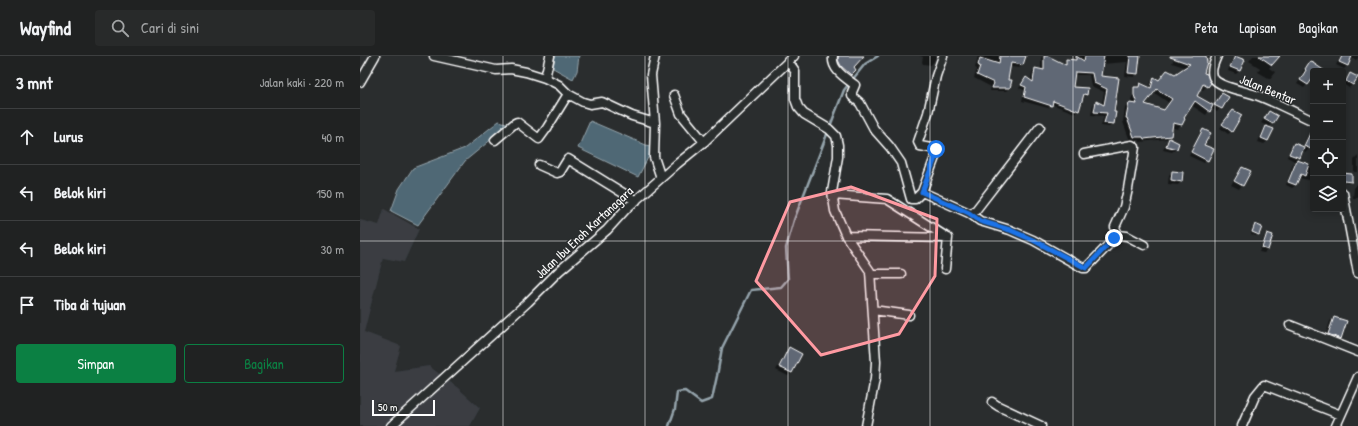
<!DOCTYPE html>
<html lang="id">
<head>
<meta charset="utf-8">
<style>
  body { margin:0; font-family:"Patrick Hand",sans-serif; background:#282a2a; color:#f1f3f6 }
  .controls { position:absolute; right:12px; top:12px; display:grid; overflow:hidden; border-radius:4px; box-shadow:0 2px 10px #0003 }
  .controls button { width:36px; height:36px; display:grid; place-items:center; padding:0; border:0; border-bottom:1px solid #3d3f40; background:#202222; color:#f1f3f6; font:20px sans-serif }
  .scale { position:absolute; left:12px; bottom:10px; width:63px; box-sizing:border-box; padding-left:4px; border:2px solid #fff; border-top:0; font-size:11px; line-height:14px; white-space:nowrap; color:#fff; -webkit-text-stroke:3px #2a2d2e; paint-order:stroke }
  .stop { position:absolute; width:12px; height:12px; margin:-9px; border:3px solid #1a73e8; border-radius:50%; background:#fff }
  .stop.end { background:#1a73e8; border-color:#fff; box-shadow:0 1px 4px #0008 }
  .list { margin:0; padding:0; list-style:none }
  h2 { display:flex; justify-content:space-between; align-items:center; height:52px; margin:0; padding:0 16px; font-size:17px }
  h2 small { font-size:13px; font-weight:400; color:#a2a4a5 }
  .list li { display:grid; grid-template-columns:26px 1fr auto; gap:12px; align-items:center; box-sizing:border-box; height:56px; padding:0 16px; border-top:1px solid #3d3f40 }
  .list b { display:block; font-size:15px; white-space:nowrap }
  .list em { font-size:13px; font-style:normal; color:#a2a4a5 }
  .actions { display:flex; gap:8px; padding:12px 16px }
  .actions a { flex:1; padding:9px 0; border:1px solid #0b8043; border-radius:4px; text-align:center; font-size:14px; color:#0b8043 }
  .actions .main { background:#0b8043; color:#fff }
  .icon { flex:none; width:22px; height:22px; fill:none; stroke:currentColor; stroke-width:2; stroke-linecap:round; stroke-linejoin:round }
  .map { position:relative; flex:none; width:998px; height:370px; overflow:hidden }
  header { display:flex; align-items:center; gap:24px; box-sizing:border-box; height:56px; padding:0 20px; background:#202222; border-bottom:1px solid #3d3f40 }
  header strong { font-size:19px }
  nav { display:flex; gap:22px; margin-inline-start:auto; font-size:14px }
  .search { width:280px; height:36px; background:#282a2a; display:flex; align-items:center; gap:10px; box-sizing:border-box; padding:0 14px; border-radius:4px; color:#a2a4a5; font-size:15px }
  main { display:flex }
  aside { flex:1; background:#202222 }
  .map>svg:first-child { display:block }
  .built { fill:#3a3e43 }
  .water { fill:#4f6874; stroke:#95a4ac }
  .shadow { fill:#0007; fill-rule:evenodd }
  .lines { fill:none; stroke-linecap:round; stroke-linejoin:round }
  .stream { stroke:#95a4ac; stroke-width:2.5 }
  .building { fill:#616775; stroke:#fff; fill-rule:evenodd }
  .minor-casing { stroke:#fff; stroke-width:11 }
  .minor { stroke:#2a2d2e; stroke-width:8 }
  .route { stroke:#1a73e8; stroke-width:5 }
  .marked { fill:#ff9aa2; fill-opacity:0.2; stroke:#ff9aa2; stroke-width:3; stroke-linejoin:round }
  .grid { fill:none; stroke:#fff; stroke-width:1; stroke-opacity:0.55 }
  .labels { text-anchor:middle; stroke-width:3; stroke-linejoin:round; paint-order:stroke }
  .street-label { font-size:13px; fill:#fff; stroke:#2a2d2e }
</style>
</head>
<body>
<header>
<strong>Wayfind</strong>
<div class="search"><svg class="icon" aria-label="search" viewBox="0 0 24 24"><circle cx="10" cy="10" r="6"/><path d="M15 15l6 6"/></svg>Cari di sini</div>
<nav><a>Peta</a><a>Lapisan</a><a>Bagikan</a></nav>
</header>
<main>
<aside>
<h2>3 mnt<small>Jalan kaki · 220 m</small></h2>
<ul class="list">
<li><svg class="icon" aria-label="ahead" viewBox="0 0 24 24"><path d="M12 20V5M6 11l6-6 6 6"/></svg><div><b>Lurus</b></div><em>40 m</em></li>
<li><svg class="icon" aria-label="left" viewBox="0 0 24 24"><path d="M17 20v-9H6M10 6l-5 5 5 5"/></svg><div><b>Belok kiri</b></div><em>150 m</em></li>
<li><svg class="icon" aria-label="left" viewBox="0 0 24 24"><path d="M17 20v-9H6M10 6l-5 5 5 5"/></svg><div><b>Belok kiri</b></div><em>30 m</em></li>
<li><svg class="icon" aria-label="arrive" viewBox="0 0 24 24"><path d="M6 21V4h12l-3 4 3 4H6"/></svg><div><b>Tiba di tujuan</b></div></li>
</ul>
<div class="actions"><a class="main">Simpan</a><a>Bagikan</a></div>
</aside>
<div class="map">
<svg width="998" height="370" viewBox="0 0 998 370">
  <rect width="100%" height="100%" fill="#2a2d2e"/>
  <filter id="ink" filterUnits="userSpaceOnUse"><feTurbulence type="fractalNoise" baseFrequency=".025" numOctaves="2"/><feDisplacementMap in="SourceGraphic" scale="8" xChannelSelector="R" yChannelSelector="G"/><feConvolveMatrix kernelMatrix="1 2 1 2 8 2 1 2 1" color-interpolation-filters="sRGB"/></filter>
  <g filter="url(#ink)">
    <path class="built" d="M24,153L59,173L44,206L23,202L4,276L41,290L34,315L69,310L98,332L120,352L110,370H0V164L19,169Z"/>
    <path class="water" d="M195,0H219L217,15L213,23L193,12Z
      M139,65L150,68L105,105L58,169L31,155L39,133L53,112L105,92Z
      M230,65L293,92L278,121L218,92Z"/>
    <path class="shadow" d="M479,0H503L492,11L494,14L483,25L474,18L472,12L471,7Z
      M560,0H576L574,5L571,9L563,8L562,6L563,1Z
      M618,0H665L662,9L659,12L650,11L647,25L649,32L646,35H630L631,31L614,22L617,13L615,12Z
      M683,0H686L703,9L706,4L713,5V0H769V3L779,4L777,18L774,21L765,20L767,6L742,8L740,21L758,23L753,56L755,57L753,68L749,71L741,70L744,60L731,59L733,49L736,46L742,49L744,36L731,30L729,19H714L711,32L726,38L723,42L718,54L715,57L691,48L688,52L662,45L664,34L659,32L666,22L671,25L672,16L676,13L681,14V2Z
      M815,0H845L843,17L847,30L843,34L840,32L836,41L853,50L862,38L868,42L857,56L851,52L846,59L831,49L822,62L823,63L821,69L817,73L811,71L810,79L806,83L780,86V84L770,85L763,66L765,52L769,48H772L771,43L777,32L781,28L789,32L791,26L794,22L798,25L807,15L815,19L827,12L812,7ZM838,26L846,29V31ZM793,36L809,47L804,55L783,49Z
      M893,0H908L915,5L909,12L915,16L910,23L898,16L900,12L889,5Z
      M981,0H998V2L996,4L991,2L988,9L984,13L976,9Z
      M876,1L884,4L879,15L876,18L868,15L872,4Z
      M950,6L957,15H953V21L944,32L937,28L944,18L942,17Z
      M990,18L993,28L989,32L983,28Z
      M909,56L912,67L908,71V85L904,88L898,86L903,74L907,70L901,67Z
      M870,59L872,75L868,78L860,72Z
      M844,74L843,89L847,104L844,107L829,100L840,77Z
      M951,78L953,79V85L950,92L946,96L942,94L936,104L953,110V125L939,122L936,129L932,132L926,129L933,108L936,106L927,101L931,92L934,88L943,92L947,81Z
      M809,83L818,88L816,93L812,96L803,94L806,87Z
      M998,100V116H994V104Z
      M882,112V129L879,133L871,129L879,115Z
      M812,116L821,125L818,129L808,128L809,119Z
      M983,119L991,125L989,127H983Z
      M998,127V142H993L994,132Z
      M895,169L901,171L896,180L891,178Z
      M907,178V194L904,197L899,196L904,182Z
      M974,262L986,266L980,283L976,286L965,282L970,265Z
      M429,293L431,317L428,320L416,314L426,296Z"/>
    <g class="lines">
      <path class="stream" d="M309,370L315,353L317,336L325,335L341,347L352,343L357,320L362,292L391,234L421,231L428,223L426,192L434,164L484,34L505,8L518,0"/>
    </g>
    <path class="building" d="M478,0H504L494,11L496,14L491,19L481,10L478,4Z
      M640,0H666L663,9L651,7L648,24H652L650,32H632L634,27L617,19L620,10L618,9L620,2L639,8Z
      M684,0H688L706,9V3L716,4V0L724,5L725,0H744L741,20L759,22L754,56H756L754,68L744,67L747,57L734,56L736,45L744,49L747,33L734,27L732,17L715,16L713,31L728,32L727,39L724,38L719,55L693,45L692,50L664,41L666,31L661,29L666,21L673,26L675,12L684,14Z
      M770,0H780L778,18L768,17Z
      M810,0H846L847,6L844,17L847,18L851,27L848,31L843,28L837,40L853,49L850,56L835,45L824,62L825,63L822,69L813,67L811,80L784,83L783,81H774L767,62H766L769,47L777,48L774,39V31H779L780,27L791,32L794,21L799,24L807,14L815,18L830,8L810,1ZM797,33L812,43L804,54L785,48Z
      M875,0L885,4L880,15L870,11Z
      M899,0H920L912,9Z
      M982,0H992L988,10L979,6Z
      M950,5L952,6L953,5V7L965,15H953V22L948,29L940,24L946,14L945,13Z
      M990,17L998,21L993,29L986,25Z
      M862,37L869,41L862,53L854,49Z
      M873,54L882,59L872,76L862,68Z
      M909,55L918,60L913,68L904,63Z
      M906,70L914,73L908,85L901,82Z
      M953,71V88L951,93L944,90Z
      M843,73L851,77L844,89L854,93L848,105L831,96Z
      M809,82L819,87L817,93L806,90Z
      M934,87L944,91L940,102L929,98Z
      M937,104L949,108L945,120L941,118L936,129L928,126Z
      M882,111L891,115L883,130L874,125Z
      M812,115L823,116L822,126L811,124Z
      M983,117L992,118V126L983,125Z
      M895,168L902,171L899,179L892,176Z
      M907,177L913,179L908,194L902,192Z
      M974,261L987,265L981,283L968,278Z
      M429,291L442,298L432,317L419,311Z"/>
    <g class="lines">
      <g class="minor-casing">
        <path id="minor" d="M74,0L136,14L151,13L166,16L185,22L199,29L208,38L223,46L230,48L242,46L272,60L295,67
          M295,0L291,19L295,67L294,101L301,122
          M473,0C471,14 486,22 495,29L492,36V40L500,47L514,73L530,91L541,107L551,143H555L562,136L609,157L620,165L650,174L673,184L723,212H726L728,210L758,179L767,180L784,189
          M857,0C854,7 849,17 855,24C863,32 885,35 896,39C915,46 934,56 953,65
          M428,5L435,15V43L438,51L444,58L469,73L476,80L478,89V101L472,136L475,155L486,180L510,215L516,306L515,323L506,370
          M185,22L190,0
          M0,26L15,0
          M314,39L321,58L344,86
          M135,84L155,67L157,66L179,83L187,72L208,38
          M724,98L772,89L775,91L768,133L764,151L755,171L758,179
          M179,109L197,117L200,116L208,103L276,145
          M562,136L577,96L576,93L560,90L558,86L568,57L576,20L583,0
          M983,137L998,217
          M473,139L527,143L588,182L486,180
          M612,159L680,71
          M585,213L588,182
          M510,218H541
          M513,254L549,259
          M930,269L998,296
          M632,346L638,350L681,370
          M31,370L168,246L199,215L247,174L266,153L317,108L344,86L434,0
          M882,370L895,340L904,329L981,359
          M976,370L998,321"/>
      </g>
      <use href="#minor" class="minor"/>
    </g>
  </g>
  <g class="lines" filter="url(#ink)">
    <path class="route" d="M576,93L577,97L562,136L609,157L620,165L650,174L673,184L726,212L754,182"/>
  </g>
  <path class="marked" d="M491,131L577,163L575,220L539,278L461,299L396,225L430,146Z"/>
  <path class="grid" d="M143,0V370M285,0V370M428,0V370M570,0V370M713,0V370M855,0V370M0,185H998"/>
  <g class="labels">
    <g class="street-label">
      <text transform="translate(908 33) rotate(22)" y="5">Jalan Bentar</text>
      <text transform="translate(224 176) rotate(-43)" y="5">Jalan Ibu Enoh Kartanagara</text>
    </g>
  </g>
</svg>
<div class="controls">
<button>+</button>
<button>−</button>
<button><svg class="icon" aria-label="locate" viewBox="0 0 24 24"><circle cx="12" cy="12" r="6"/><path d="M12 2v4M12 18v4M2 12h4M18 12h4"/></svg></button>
<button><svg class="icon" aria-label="layers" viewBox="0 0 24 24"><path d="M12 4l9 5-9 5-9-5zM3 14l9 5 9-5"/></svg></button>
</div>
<div class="scale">50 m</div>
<div class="stop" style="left:576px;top:93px"></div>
<div class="stop end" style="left:754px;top:182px"></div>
</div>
</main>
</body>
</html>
